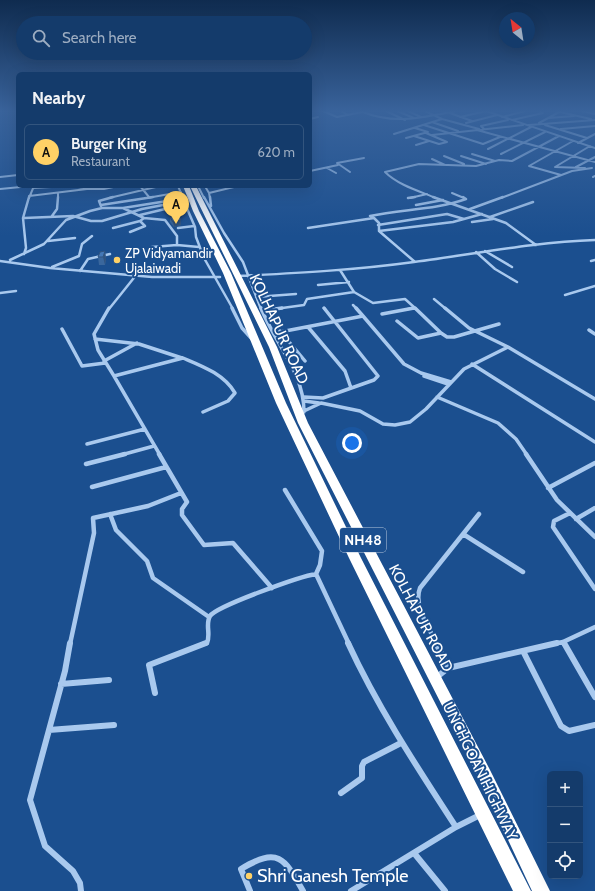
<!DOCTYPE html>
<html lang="en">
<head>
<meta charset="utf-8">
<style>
  body { margin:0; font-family:Cabin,sans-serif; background:#214673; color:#f1f3f6 }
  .controls { position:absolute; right:12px; bottom:12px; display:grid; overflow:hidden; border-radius:6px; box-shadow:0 4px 16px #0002 }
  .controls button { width:36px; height:36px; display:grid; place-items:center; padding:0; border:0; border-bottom:1px solid #33557e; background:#143b6b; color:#f1f3f6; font:20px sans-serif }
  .compass { position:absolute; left:499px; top:12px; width:36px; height:36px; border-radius:50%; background:#143b6b; box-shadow:0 4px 16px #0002; rotate:330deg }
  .you { position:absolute; left:352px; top:443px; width:14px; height:14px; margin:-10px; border:3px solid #fff; border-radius:50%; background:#1a73e8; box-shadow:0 0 0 6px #1a73e833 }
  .badge { display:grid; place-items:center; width:26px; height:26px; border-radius:50%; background:#ffd166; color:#111; font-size:13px; font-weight:700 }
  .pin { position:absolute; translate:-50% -33px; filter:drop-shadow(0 1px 2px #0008) }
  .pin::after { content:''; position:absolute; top:21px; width:14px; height:12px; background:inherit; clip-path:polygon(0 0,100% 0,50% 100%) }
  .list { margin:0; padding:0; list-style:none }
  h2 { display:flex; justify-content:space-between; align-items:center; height:52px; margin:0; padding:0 16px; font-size:17px }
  h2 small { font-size:13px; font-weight:400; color:#9dadc1 }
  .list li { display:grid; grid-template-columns:26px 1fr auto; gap:12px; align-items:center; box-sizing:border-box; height:56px; margin:0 8px 8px; padding:0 8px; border:1px solid #33557e; border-radius:6px }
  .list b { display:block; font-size:15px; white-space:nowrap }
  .list p { margin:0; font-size:13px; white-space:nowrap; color:#9dadc1 }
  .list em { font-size:13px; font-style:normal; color:#9dadc1 }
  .icon { flex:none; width:22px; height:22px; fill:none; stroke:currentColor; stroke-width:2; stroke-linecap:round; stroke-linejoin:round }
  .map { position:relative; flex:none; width:595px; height:891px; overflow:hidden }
  .search { position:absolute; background:#143b6b; box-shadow:0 4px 16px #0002; left:16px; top:16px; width:296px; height:44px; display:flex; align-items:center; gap:10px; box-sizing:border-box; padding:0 14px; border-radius:22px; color:#9dadc1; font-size:15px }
  .panel { position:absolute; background:#143b6b; box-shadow:0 4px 16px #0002; left:16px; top:72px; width:296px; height:116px; border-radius:6px }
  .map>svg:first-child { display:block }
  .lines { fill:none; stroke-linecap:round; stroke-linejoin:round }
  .street-far4 { stroke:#a9c9ee; stroke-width:2 }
  .street-far3 { stroke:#a9c9ee; stroke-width:2.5 }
  .street-far2 { stroke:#a9c9ee; stroke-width:3.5 }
  .street-far1 { stroke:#a9c9ee; stroke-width:4.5 }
  .street { stroke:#a9c9ee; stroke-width:6 }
  .highway { fill:#fff; fill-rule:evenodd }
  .wall { fill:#3a679d }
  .shaded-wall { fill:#305480 }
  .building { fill:#4478b7; stroke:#305480 }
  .poi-dot { fill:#ffd166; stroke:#1b4f8f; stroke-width:1.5 }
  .labels { text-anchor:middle; stroke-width:4; stroke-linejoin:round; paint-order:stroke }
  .far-poi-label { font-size:13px; fill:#fff; stroke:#1b4f8f; text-anchor:start }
  .shield { fill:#1b4f8f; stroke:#bbcadd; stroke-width:1 }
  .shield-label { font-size:14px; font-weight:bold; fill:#fff }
  .street-label { font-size:15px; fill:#fff; stroke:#1b4f8f }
  .near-poi-label { font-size:18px; fill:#fff; stroke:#1b4f8f; text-anchor:start }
</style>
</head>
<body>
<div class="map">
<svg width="595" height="891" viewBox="0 0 595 891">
  <rect width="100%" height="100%" fill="#1b4f8f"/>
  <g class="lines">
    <path class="street-far4" d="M323,111L337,117L362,112
      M341,111L348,115
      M360,111C395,125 420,118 456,111
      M386,111L405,120
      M397,111L414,118
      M408,111L421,117
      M486,111L595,148
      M582,111L595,114
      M560,112L591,119
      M450,113L472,121
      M460,117L486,111
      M502,117L525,111
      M548,118L574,116
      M310,119L318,117
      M442,119L479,129
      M512,120L543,113L540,111
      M432,122L458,131
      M466,123L497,115
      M539,123L561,111
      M424,125L483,144L500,137
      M529,125L595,120
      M545,125L587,138
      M484,129L481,126L508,120
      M561,129L595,126
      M477,130L595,162
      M394,134L442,119L425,111
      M432,135L523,125
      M414,136L439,144L447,142L426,133
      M406,138L428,132L415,128
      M578,143L595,134
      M416,145L429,141
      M488,149L531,127
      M472,154L495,161
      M501,154L545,132
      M444,156L464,164
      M461,156L486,164
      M432,159L445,165
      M576,167L595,157
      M327,168L336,173
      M585,168L555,167L590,146
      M310,171L338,165
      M350,172L337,163L364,158
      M561,175L529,166L573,141
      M0,177L18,175
      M593,177L595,176
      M140,186L149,197
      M178,186L183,198
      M198,186L204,198
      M207,186L206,188L209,193
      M33,188L69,186L86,188
      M0,189L31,186
      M452,193L464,198
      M29,196L87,189H104L118,186
      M29,198L34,186
      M58,198V193
      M109,198L160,186
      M147,198L181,192
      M210,198L209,193L238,186
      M410,198L427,194
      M436,198C419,191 398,185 385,172L419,164L476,166L499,160L512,161L559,136
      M501,198L572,171L592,168"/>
    <path class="street-far3" d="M182,197L195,227L196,237L204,258L233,309
      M204,197L224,233L243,262L261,309
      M210,197L211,206
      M433,197L506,223L536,245
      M408,198L415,197
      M101,205L153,197
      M416,205L443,200
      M101,206L99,201L113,197
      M123,208L180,199
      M470,209L503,197
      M140,215L186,204
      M52,216L57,209L58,197
      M490,217L533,202
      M24,218L73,216L91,221H102L142,209L184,201
      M374,218L379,223V231L415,262
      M472,222L493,219
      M378,225L447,214L464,219
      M113,228L140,221L144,218
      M178,228L194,226
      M308,228L374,218L370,216C402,209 435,210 466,199L463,197
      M379,231L453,222L482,214
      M130,232L145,226L140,221
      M48,241L75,238
      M152,247L177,245L199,247
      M485,251L512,267
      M476,252L495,269L517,282
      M24,254L26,248L23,218L29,197
      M10,260L44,244L66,220L90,211L102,208H123L144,218L165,220L177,236V245
      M0,261L50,268L152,277H220
      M591,261L595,260
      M52,267L79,256L82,244L92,236
      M80,271L88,259L110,254
      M239,276C298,273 356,270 414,262C475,254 534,242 595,240
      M318,285L349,282
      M354,292L373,303L405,299L415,308L408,309
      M0,293L16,291
      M565,295L595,286
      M256,297L296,294
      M434,299L446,309
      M353,305L357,309
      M324,308L325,309
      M415,308L416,309
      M109,309L137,274
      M275,309L304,305L307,299L354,292L340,270"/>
    <path class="street-far2" d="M109,308L94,334L98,350L114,376
      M232,308L242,328L252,339
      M261,308C275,344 304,372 304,412
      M356,308L363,316
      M445,308L469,328L508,347
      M262,311L282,308
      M382,314L414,308
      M397,321L418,338L441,333L415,308
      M308,327L345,371L351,388
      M62,329L82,366L105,363
      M589,330L595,334
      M280,331L305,361
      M275,333L363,316L404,364L421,373L451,382
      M441,333L447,337H454L499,324
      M95,339L139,344L182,358
      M104,361L137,343
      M472,364L595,442
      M424,376L448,384
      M304,397L323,398L374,380L378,376L324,308
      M437,397L498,423L516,439L527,455
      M304,401L319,403
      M304,411L321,403L360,411L383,424L395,425L410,422L426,409L464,369L508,347L595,399
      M87,444L145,429
      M121,455L154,446
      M160,455L114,376L183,358C202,366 224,374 235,393L228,401L203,412"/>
    <path class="street-far1" d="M159,454L187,502L182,509V515L204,545L233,543L272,588
      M526,454L557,500L595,537
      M86,464L125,454
      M92,487L166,467
      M548,488L595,463
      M285,490L322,551L320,565L316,574
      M570,513L554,521L553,527L595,589
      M110,514L116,530L147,561L153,578L209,617
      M576,519L595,508
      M463,534L523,572
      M563,642L564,644
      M70,644L94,533L93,518L148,506L181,493
      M203,644L207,643C211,634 205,624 210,616C217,606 301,576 316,574L349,644
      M437,644C429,628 413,606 420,588L479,514
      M553,644L563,642L595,627"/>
    <path class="street" d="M70,643L65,671L30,800L45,846L73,871L80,883L81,891
      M348,643C378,708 417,767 456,827
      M436,643L448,668L437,677
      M564,643L595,697
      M523,651L561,726L569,731L595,725
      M448,668L557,643
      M61,684L109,680
      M155,693L149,665L206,643
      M49,730L114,725
      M341,793L362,778V766L364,762L401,743
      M414,853L445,891
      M250,891L241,869C278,847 284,857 303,891
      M351,891L456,827L480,815"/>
    <path class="highway" d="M183,186H189L199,211L231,273L286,403L361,558L531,891H513L349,558L276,403L223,273L193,211Z
      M190,186H196L277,347L308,423L489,768L550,891H532L479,778L298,423L269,347Z"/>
  </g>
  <path class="wall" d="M170,217L181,220V225L174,227L170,222Z
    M105,251L106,259L105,265H99L98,257Z"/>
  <path class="shaded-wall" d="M181,220V225L174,227L173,222Z
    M105,251L106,259L105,265L103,257Z"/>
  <path class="building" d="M179,216L181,220L173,222L170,217Z
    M105,251L103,257H98L100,252Z"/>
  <linearGradient id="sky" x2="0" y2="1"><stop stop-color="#0f2b4f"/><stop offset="0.47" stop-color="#39639b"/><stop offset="1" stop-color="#39639b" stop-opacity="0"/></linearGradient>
  <rect width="595" height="236" fill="url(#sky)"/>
  <g class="poi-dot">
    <circle cx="117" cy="260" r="4"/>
    <circle cx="249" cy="876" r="4"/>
  </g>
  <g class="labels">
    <g class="far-poi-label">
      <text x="125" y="258">ZP Vidyamandir<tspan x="125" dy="15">Ujalaiwadi</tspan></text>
    </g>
    <rect class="shield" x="340" y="528" width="46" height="24" rx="3"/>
    <g class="shield-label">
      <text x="363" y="545">NH48</text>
    </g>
    <g class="street-label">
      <text transform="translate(279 329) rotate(65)" y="5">KOLHAPUR ROAD</text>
      <text transform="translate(421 618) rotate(62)" y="5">KOLHAPUR ROAD</text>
      <text transform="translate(480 771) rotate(64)" y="5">UNCHGOAN HIGHWAY</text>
    </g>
    <g class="near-poi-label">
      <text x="257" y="882">Shri Ganesh Temple</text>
    </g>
  </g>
</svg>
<div class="controls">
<button>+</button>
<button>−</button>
<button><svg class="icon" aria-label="locate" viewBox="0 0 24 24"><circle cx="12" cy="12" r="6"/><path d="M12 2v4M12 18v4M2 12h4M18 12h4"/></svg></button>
</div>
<svg class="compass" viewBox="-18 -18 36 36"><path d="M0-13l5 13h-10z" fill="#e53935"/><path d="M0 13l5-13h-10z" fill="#9dadc1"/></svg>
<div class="you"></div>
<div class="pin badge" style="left:176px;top:224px">A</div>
<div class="search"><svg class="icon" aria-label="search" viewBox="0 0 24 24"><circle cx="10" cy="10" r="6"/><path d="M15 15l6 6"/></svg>Search here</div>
<section class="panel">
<h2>Nearby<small></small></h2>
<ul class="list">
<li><span class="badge">A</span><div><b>Burger King</b><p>Restaurant</p></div><em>620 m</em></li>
</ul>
</section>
</div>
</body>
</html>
